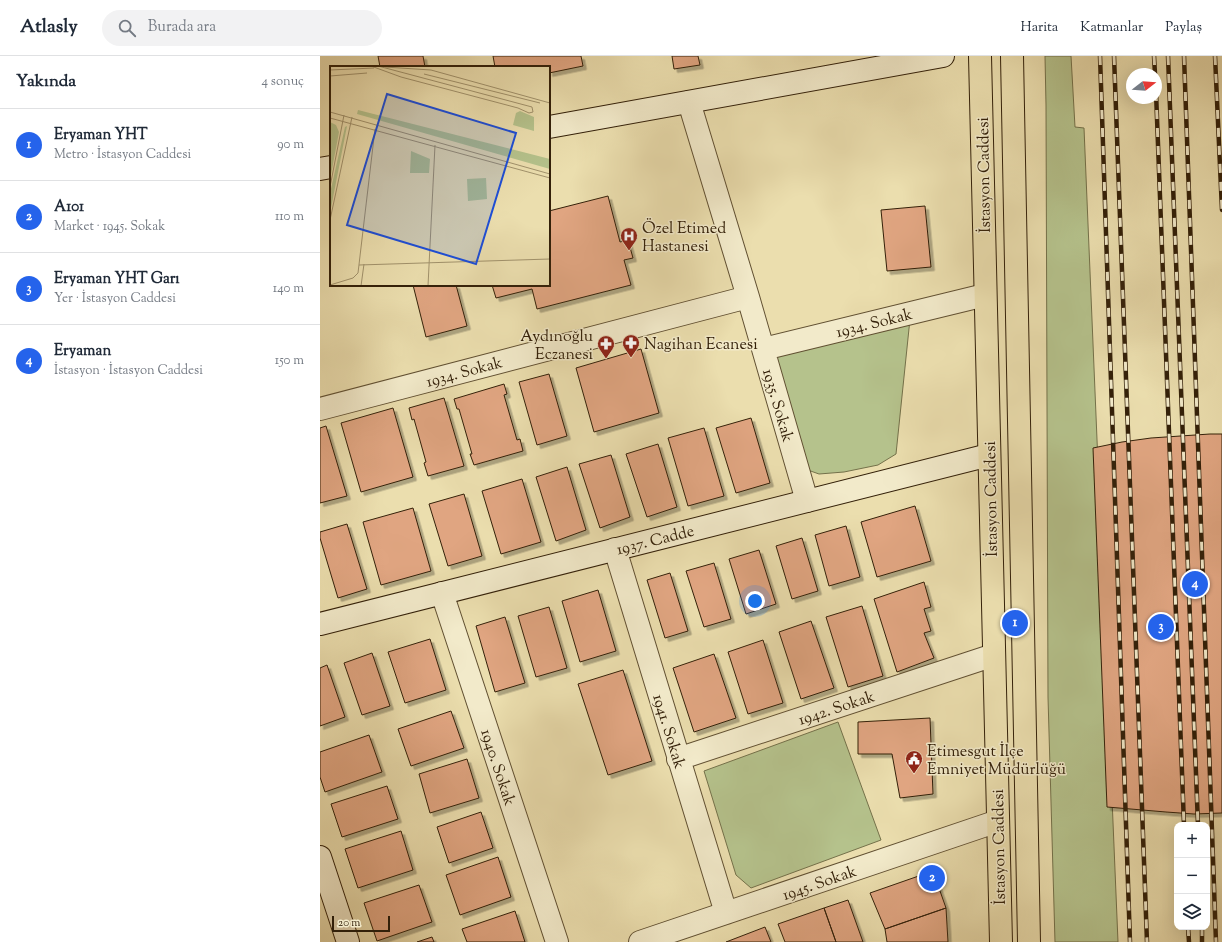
<!DOCTYPE html>
<html lang="tr">
<head>
<meta charset="utf-8">
<style>
  body { margin:0; font-family:"Sorts Mill Goudy",serif; background:#f2f2f3; color:#1f2937 }
  .controls { position:absolute; right:12px; bottom:12px; display:grid; overflow:hidden; border-radius:8px; box-shadow:0 4px 16px #0002 }
  .controls button { width:36px; height:36px; display:grid; place-items:center; padding:0; border:0; border-bottom:1px solid #e0e1e3; background:#fff; color:#1f2937; font:20px sans-serif }
  .compass { position:absolute; left:806px; top:12px; width:36px; height:36px; border-radius:50%; background:#fff; box-shadow:0 4px 16px #0002; rotate:73deg }
  .scale { position:absolute; left:12px; bottom:10px; width:58px; box-sizing:border-box; padding-left:4px; border:2px solid #332009; border-top:0; font-size:11px; line-height:14px; white-space:nowrap; color:#332009; -webkit-text-stroke:3px #f2eaca; paint-order:stroke }
  .you { position:absolute; left:435px; top:545px; width:14px; height:14px; margin:-10px; border:3px solid #fff; border-radius:50%; background:#1a73e8; box-shadow:0 0 0 6px #1a73e833 }
  .badge { display:grid; place-items:center; width:26px; height:26px; border-radius:50%; background:#2563eb; color:#fff; font-size:13px; font-weight:700 }
  .pin { position:absolute; translate:-50% -50%; border:2px solid #fff; box-shadow:0 1px 4px #0006 }
  .list { margin:0; padding:0; list-style:none }
  h2 { display:flex; justify-content:space-between; align-items:center; height:52px; margin:0; padding:0 16px; font-size:17px }
  h2 small { font-size:13px; font-weight:400; color:#747a83 }
  .list li { display:grid; grid-template-columns:26px 1fr auto; gap:12px; align-items:center; box-sizing:border-box; height:72px; padding:0 16px; border-top:1px solid #e0e1e3 }
  .list b { display:block; font-size:15px; white-space:nowrap }
  .list p { margin:0; font-size:13px; white-space:nowrap; color:#747a83 }
  .list em { font-size:13px; font-style:normal; color:#747a83 }
  .icon { flex:none; width:22px; height:22px; fill:none; stroke:currentColor; stroke-width:2; stroke-linecap:round; stroke-linejoin:round }
  .map { position:relative; flex:none; width:902px; height:886px; overflow:hidden }
  header { display:flex; align-items:center; gap:24px; box-sizing:border-box; height:56px; padding:0 20px; background:#fff; border-bottom:1px solid #e0e1e3 }
  header strong { font-size:19px }
  nav { display:flex; gap:22px; margin-inline-start:auto; font-size:14px }
  .search { width:280px; height:36px; background:#f2f2f3; display:flex; align-items:center; gap:10px; box-sizing:border-box; padding:0 14px; border-radius:22px; color:#747a83; font-size:15px }
  main { display:flex }
  aside { flex:1; background:#fff }
  .map>svg:first-child { display:block }
  .green { fill:#b5c28c; stroke:#74714a }
  .building { fill:#e0a581; stroke:#332009; filter:url(#shadow) }
  .lines { fill:none; stroke-linecap:round; stroke-linejoin:round }
  .street-casing { stroke:#615032; stroke-width:24 }
  .secondary-casing { stroke:#332009; stroke-width:24 }
  .primary-casing { stroke:#332009; stroke-width:24 }
  .street { stroke:#f2eaca; stroke-width:22 }
  .secondary { stroke:#f2eaca; stroke-width:22 }
  .primary { stroke:#ebdeae; stroke-width:22 }
  .rail-casing { stroke:#332009; stroke-width:4.5 }
  .rail { stroke:#f2eaca; stroke-width:3; stroke-dasharray:9; stroke-linecap:butt }
  .labels { text-anchor:middle; stroke-width:3; stroke-linejoin:round; paint-order:stroke }
  .street-label { font-size:16px; fill:#332009; stroke:#f2eaca }
  .poi-label { font-size:16px; fill:#332009; stroke:#f2eaca; text-anchor:start }
  .inset-road { fill:none; stroke:#a1926c; stroke-width:1 }
  .view { fill:#1d4ed8; fill-opacity:0.15; stroke:#1d4ed8; stroke-width:2 }
  .inset-edge { fill:none; stroke:#332009; stroke-width:2 }
</style>
</head>
<body>
<header>
<strong>Atlasly</strong>
<div class="search"><svg class="icon" aria-label="search" viewBox="0 0 24 24"><circle cx="10" cy="10" r="6"/><path d="M15 15l6 6"/></svg>Burada ara</div>
<nav><a>Harita</a><a>Katmanlar</a><a>Paylaş</a></nav>
</header>
<main>
<aside>
<h2>Yakında<small>4 sonuç</small></h2>
<ul class="list">
<li><span class="badge">1</span><div><b>Eryaman YHT</b><p>Metro · İstasyon Caddesi</p></div><em>90 m</em></li>
<li><span class="badge">2</span><div><b>A101</b><p>Market · 1945. Sokak</p></div><em>110 m</em></li>
<li><span class="badge">3</span><div><b>Eryaman YHT Garı</b><p>Yer · İstasyon Caddesi</p></div><em>140 m</em></li>
<li><span class="badge">4</span><div><b>Eryaman</b><p>İstasyon · İstasyon Caddesi</p></div><em>150 m</em></li>
</ul>
</aside>
<div class="map">
<svg width="902" height="886" viewBox="0 0 902 886">
  <defs>
    <filter id="shadow"><feDropShadow dx="3.5" dy="3.5" stdDeviation="0" flood-color="#0004"/></filter>
  </defs>
  <rect width="100%" height="100%" fill="#ebdeae"/>
  <filter id="stains"><feTurbulence type="fractalNoise" baseFrequency=".005" numOctaves="4"/><feColorMatrix values="0 0 0 0 .2 0 0 0 0 .09 0 0 0 0 .02 0 0 0 .5 -.17"/></filter>
  <radialGradient id="worn" r=".72"><stop offset=".6" stop-color="#630" stop-opacity="0"/><stop offset="1" stop-color="#630" stop-opacity=".3"/></radialGradient>
  <path class="green" d="M725,0H751L755,71L764,72L798,886H735L728,641L726,49Z
    M590,263L576,398L558,409L524,416L499,418L485,413L451,297Z
    M518,666L561,784L431,832L416,819L384,715Z"/>
  <path class="building" d="M58,0H103L105,11H60Z
    M173,0H261L263,10L229,17V11H175Z
    M352,0H378L380,9L354,13Z
    M288,140L300,186L308,184L313,202L304,204L311,229L217,253L212,233L176,242L172,229H229V155Z
    M605,150L611,211L567,215L561,154Z
    M93,229H136L147,270L106,281Z
    M321,293L339,357L274,376L256,312Z
    M229,318L247,380L217,389L199,326Z
    M184,328L187,338L184,339L197,384L200,383L203,395L154,409L150,398H152L139,353H137L134,343Z
    M124,342L144,410L108,420L104,407L106,406L94,363L92,364L89,352Z
    M73,352L93,421L41,436L21,367Z
    M431,362L450,427L416,437L396,372Z
    M6,370L27,440L0,447V372Z
    M384,372L404,440L368,450L348,382Z
    M890,378H902V757L874,758L846,756L787,751L773,392L802,386L831,382Z
    M338,388L357,451L327,461L306,398Z
    M291,399L310,461L280,472L259,408Z
    M247,411L266,474L236,485L216,421Z
    M202,423L221,486L181,498L162,435Z
    M144,438L162,500L128,510L109,448Z
    M595,450L611,505L557,521L541,466Z
    M93,452L111,515L61,529L43,466Z
    M27,468L47,533L18,542L0,482V476Z
    M526,470L540,521L509,530L495,479Z
    M482,482L498,535L472,543L456,490Z
    M439,494L456,548L426,558L409,503Z
    M394,507L411,563L384,571L366,515Z
    M350,517L368,575L345,582L327,524Z
    M604,526L611,551L604,553L611,575L604,577L614,602L577,616L554,543Z
    M278,534L296,595L260,606L242,545Z
    M542,550L563,620L528,631L506,561Z
    M229,551L247,612L216,621L198,560Z
    M185,561L205,627L175,636L156,570Z
    M491,565L514,632L481,643L459,576Z
    M110,583L126,634L85,647L68,596Z
    M443,584L463,647L428,658L408,596Z
    M52,597L70,650L42,659L24,607Z
    M394,598L416,662L374,676L353,612Z
    M7,609L25,661L0,670V612Z
    M303,614L332,705L288,719L258,628Z
    M131,655L144,692L91,710L78,673Z
    M610,662L613,738L580,742L572,698H538V666Z
    M49,679L62,716L5,736L0,721V696Z
    M147,703L159,742L110,757L99,718Z
    M67,730L78,763L22,781L11,748Z
    M161,756L173,792L129,807L117,771Z
    M81,775L93,814L38,832L25,793Z
    M178,801L191,841L140,859L126,819Z
    M613,815L626,852L565,873L550,837Z
    M99,829L112,866L57,885L44,847Z
    M528,844L543,886H516L504,852Z
    M504,852L516,886H465L458,868Z
    M626,852L628,886H567L565,873Z
    M195,855L205,886H147L142,873Z
    M445,871L451,886H406Z
    M112,881L114,886H97Z"/>
  <g class="lines">
    <g class="street-casing">
      <path id="street" d="M369,46L428,241L487,445
        M443,293L665,239
        M0,353L428,241
        M295,493L406,857
        M122,537L237,886
        M358,703L674,599
        M320,886L678,765"/>
    </g>
    <g class="secondary-casing">
      <path id="secondary" d="M229,71L623,0
        M0,113L11,111
        M0,568L669,399
        M0,801L28,886"/>
    </g>
    <g class="primary-casing">
      <path id="primary" d="M660,0L681,886
        M692,0L709,886"/>
    </g>
    <use href="#street" class="street"/>
    <use href="#secondary" class="secondary"/>
    <use href="#primary" class="primary"/>
    <g class="rail-casing">
      <path id="rail" d="M780,0L810,886
        M794,0L827,886
        M834,0L835,18
        M848,0L878,769
        M864,0L896,886
        M895,0L902,154
        M836,36L864,769
        M868,871L869,886
        M882,871V886"/>
    </g>
    <use href="#rail" class="rail"/>
  </g>
  <defs>
    <g id="hospital-pin" transform="scale(0.9)"><path d="M0 17L-7.5 6A9.5 9.5 0 1 1 7.5 6Z" fill="#8f2418" stroke="#f2eaca"/><path d="M-5-5h3v3.5h4V-5h3V5h-3V1.5h-4V5h-3Z" fill="#fff"/></g>
    <g id="pharmacy-pin" transform="scale(0.9)"><path d="M0 17L-7.5 6A9.5 9.5 0 1 1 7.5 6Z" fill="#8f2418" stroke="#f2eaca"/><path d="M-2-6h4v4h4v4h-4v4h-4v-4h-4v-4h4Z" fill="#fff"/></g>
    <g id="civic-pin" transform="scale(0.9)"><path d="M0 17L-7.5 6A9.5 9.5 0 1 1 7.5 6Z" fill="#8f2418" stroke="#f2eaca"/><path d="M-.6-6.5H3V-4.5H.6V-3L4-1V1h2V6H-6V1h2V-1L-.6-3ZM-1.2 2.5V6h2.4V2.5Z" fill="#fff"/></g>
  </defs>
  <g fill-rule="evenodd">
    <use href="#hospital-pin" x="309" y="180"/>
    <use href="#pharmacy-pin" x="311" y="287"/>
    <use href="#pharmacy-pin" x="286" y="288"/>
    <use href="#civic-pin" x="594" y="703"/>
  </g>
  <g class="labels">
    <g class="street-label">
      <text transform="translate(663 119) rotate(-91)" y="6">İstasyon Caddesi</text>
      <text transform="translate(554 266) rotate(-14)" y="6">1934. Sokak</text>
      <text transform="translate(144 315) rotate(-15)" y="6">1934. Sokak</text>
      <text transform="translate(459 349) rotate(74)" y="6">1935. Sokak</text>
      <text transform="translate(670 443) rotate(-91)" y="6">İstasyon Caddesi</text>
      <text transform="translate(335 483) rotate(-14)" y="6">1937. Cadde</text>
      <text transform="translate(516 651) rotate(-18)" y="6">1942. Sokak</text>
      <text transform="translate(350 675) rotate(73)" y="6">1941. Sokak</text>
      <text transform="translate(179 711) rotate(72)" y="6">1940. Sokak</text>
      <text transform="translate(678 791) rotate(-91)" y="6">İstasyon Caddesi</text>
      <text transform="translate(499 826) rotate(-19)" y="6">1945. Sokak</text>
    </g>
    <g class="poi-label">
      <text x="322" y="177">Özel Etimed<tspan x="322" dy="18">Hastanesi</tspan></text>
      <text x="273" y="285" text-anchor="end">Aydınoğlu<tspan x="273" dy="18">Eczanesi</tspan></text>
      <text x="324" y="293">Nagihan Ecanesi</text>
      <text x="607" y="700">Etimesgut İlçe<tspan x="607" dy="18">Emniyet Müdürlüğü</tspan></text>
    </g>
  </g>
  <g transform="translate(10 10)">
    <rect width="220" height="220" fill="#ebdeae"/>
    <path d="M28,44L220,93V103L27,48ZM190,45L204,51V65L183,59L186,47ZM0,56L6,59L9,66L0,114ZM17,60L0,147V127L15,61ZM81,85L100,93L99,107H80ZM156,112L157,133L138,135L137,113Z" fill="#b5c28c"/>
    <path class="inset-road" d="M41,0L71,11L188,42L199,47L203,46L202,41L48,0M55,1L101,4L220,37M0,4L44,2M94,8L210,37M0,10L37,7M0,46L220,108M0,52L220,112M0,121L14,49M0,154L22,51M29,199L220,193M0,219L23,212L28,207L45,63M31,220L34,198M98,220L105,79"/>
    <path class="view" d="M57,28L186,67L146,198L17,159Z"/>
    <rect width="220" height="220" class="inset-edge"/>
  </g>
  <rect width="100%" height="100%" filter="url(#stains)"/>
  <rect width="100%" height="100%" fill="url(#worn)"/>
</svg>
<div class="controls">
<button>+</button>
<button>−</button>
<button><svg class="icon" aria-label="layers" viewBox="0 0 24 24"><path d="M12 4l9 5-9 5-9-5zM3 14l9 5 9-5"/></svg></button>
</div>
<svg class="compass" viewBox="-18 -18 36 36"><path d="M0-13l5 13h-10z" fill="#e53935"/><path d="M0 13l5-13h-10z" fill="#747a83"/></svg>
<div class="scale">20 m</div>
<div class="you"></div>
<div class="pin badge" style="left:695px;top:567px">1</div>
<div class="pin badge" style="left:612px;top:822px">2</div>
<div class="pin badge" style="left:841px;top:571px">3</div>
<div class="pin badge" style="left:875px;top:528px">4</div>
</div>
</main>
</body>
</html>
